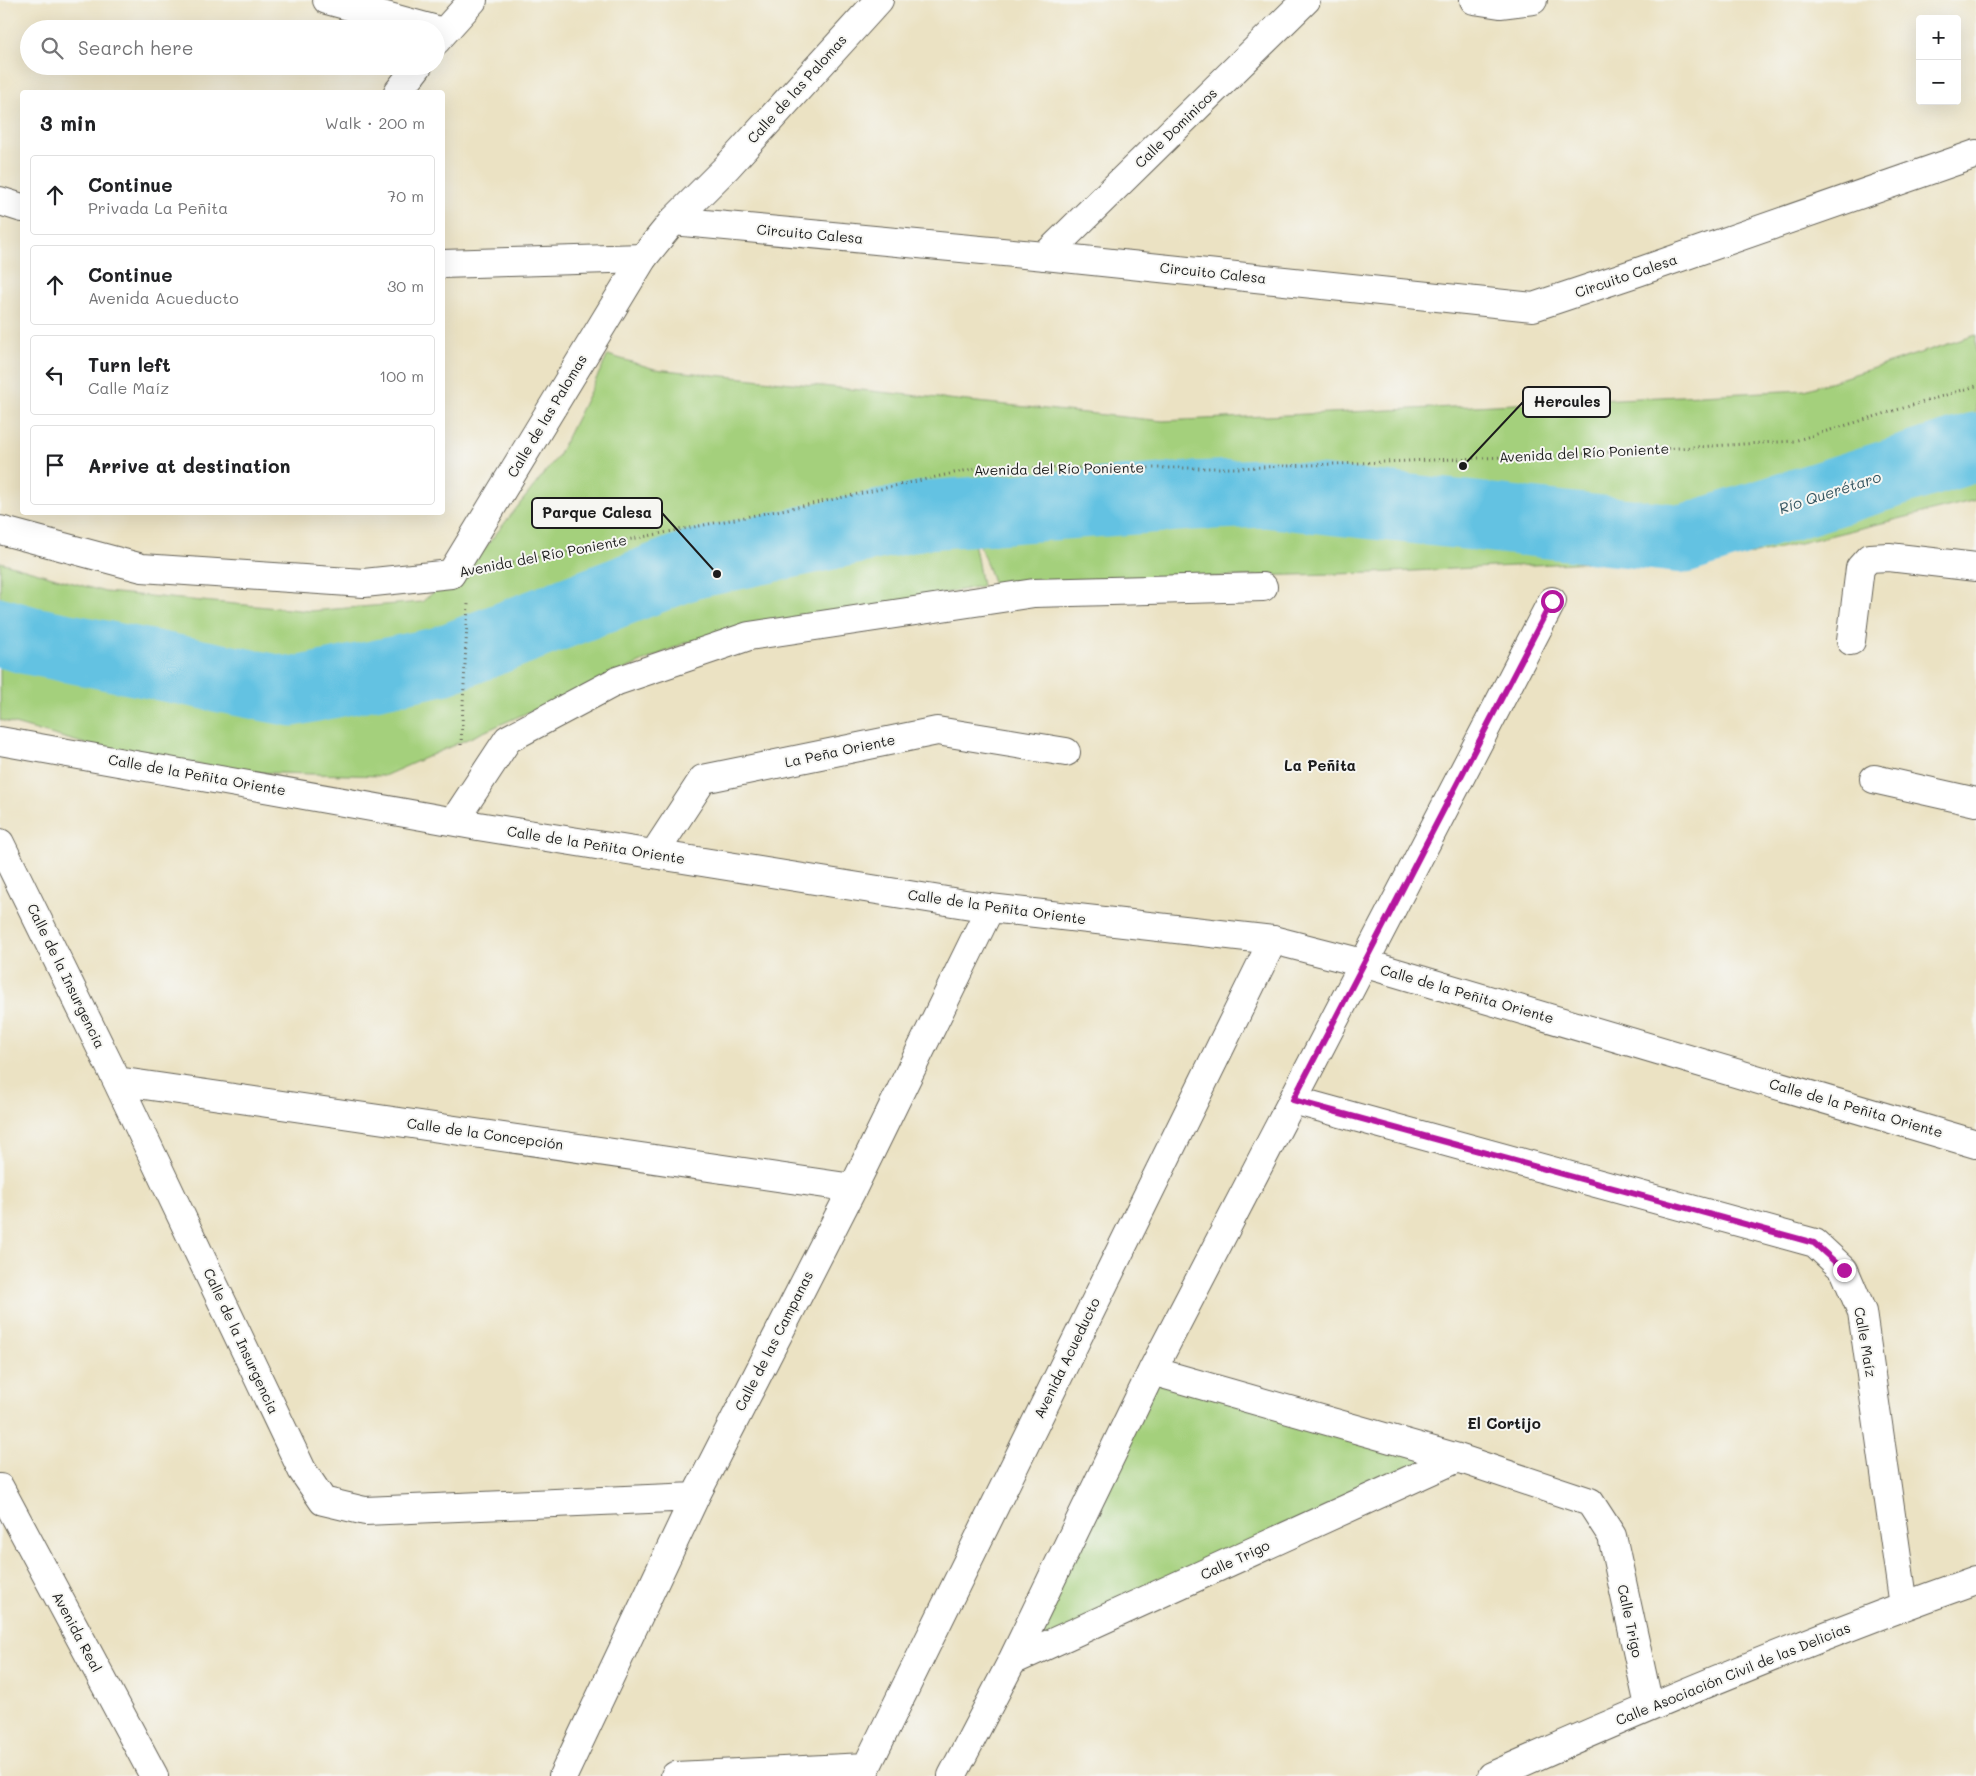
<!DOCTYPE html>
<html lang="en">
<head>
<meta charset="utf-8">
<style>
  body { margin:0; font-family:Mali,sans-serif; background:#f2f2f2; color:#202124 }
  .controls { position:absolute; right:15px; top:15px; display:grid; overflow:hidden; border-radius:5px; box-shadow:0 5px 20px #0002 }
  .controls button { width:45px; height:45px; display:grid; place-items:center; padding:0; border:0; border-bottom:1px solid #e0e0e0; background:#fff; color:#202124; font:25px sans-serif }
  .stop { position:absolute; width:15px; height:15px; margin:-11px; border:4px solid #b5179e; border-radius:50%; background:#fff }
  .stop.end { background:#b5179e; border-color:#fff; box-shadow:0 1px 5px #0008 }
  .list { margin:0; padding:0; list-style:none }
  h2 { display:flex; justify-content:space-between; align-items:center; height:65px; margin:0; padding:0 20px; font-size:21px }
  h2 small { font-size:16px; font-weight:400; color:#757577 }
  .list li { display:grid; grid-template-columns:32px 1fr auto; gap:15px; align-items:center; box-sizing:border-box; height:80px; margin:0 10px 10px; padding:0 10px; border:1px solid #e0e0e0; border-radius:5px }
  .list b { display:block; font-size:19px; white-space:nowrap }
  .list p { margin:0; font-size:16px; white-space:nowrap; color:#757577 }
  .list em { font-size:16px; font-style:normal; color:#757577 }
  .icon { flex:none; width:28px; height:28px; fill:none; stroke:currentColor; stroke-width:2; stroke-linecap:round; stroke-linejoin:round }
  .map { position:relative; flex:none; width:1976px; height:1776px; overflow:hidden }
  .search { position:absolute; background:#fff; box-shadow:0 5px 20px #0002; left:20px; top:20px; width:425px; height:55px; display:flex; align-items:center; gap:12px; box-sizing:border-box; padding:0 18px; border-radius:28px; color:#757577; font-size:19px }
  .panel { position:absolute; background:#fff; box-shadow:0 5px 20px #0002; left:20px; top:90px; width:425px; height:425px; border-radius:5px }
  .map>svg:first-child { display:block }
  .green { fill:#a4d07c; stroke:#60764c }
  .lines { fill:none; stroke-linecap:round; stroke-linejoin:round }
  .river { stroke:#64c2e2; stroke-width:69 }
  .minor-casing { stroke:#646156; stroke-width:30 }
  .secondary-casing { stroke:#646156; stroke-width:30 }
  .path { stroke:#646156; stroke-width:3; stroke-dasharray:1 4; stroke-linecap:butt }
  .minor { stroke:#fff; stroke-width:28 }
  .secondary { stroke:#fff; stroke-width:28 }
  .route { stroke:#b5179e; stroke-width:6 }
  .labels { text-anchor:middle; stroke-width:4; stroke-linejoin:round; paint-order:stroke }
  .street-label { font-size:14px; fill:#1c1c1c; stroke:#f6f6f2 }
  .water-label { font-size:15px; font-style:italic; fill:#355661; stroke:#f6f6f2 }
  .neighbourhood-label { font-size:15px; font-weight:bold; fill:#1c1c1c; stroke:#f6f6f2 }
  .leader { fill:none; stroke:#1c1c1c; stroke-width:2 }
  .callout-dot { fill:#1c1c1c; stroke:#f6f6f2; stroke-width:2 }
  .callout { fill:#f6f6f2; stroke:#1c1c1c; stroke-width:2 }
  .callout-label { font-size:15px; text-anchor:middle; font-weight:bold; fill:#1c1c1c }
</style>
</head>
<body>
<div class="map">
<svg width="1976" height="1776" viewBox="0 0 1976 1776">
  <rect width="100%" height="100%" fill="#f6f6f2"/>
  <filter id="ink" filterUnits="userSpaceOnUse"><feTurbulence type="fractalNoise" baseFrequency=".02" numOctaves="2"/><feDisplacementMap in="SourceGraphic" scale="10" xChannelSelector="R" yChannelSelector="G"/><feConvolveMatrix kernelMatrix="1 2 1 2 8 2 1 2 1" color-interpolation-filters="sRGB"/></filter>
  <filter id="wash" filterUnits="userSpaceOnUse"><feTurbulence type="fractalNoise" baseFrequency=".0096" numOctaves="4" result="noise"/><feDisplacementMap in="SourceGraphic" scale="20" xChannelSelector="R" yChannelSelector="G"/><feGaussianBlur stdDeviation="1.12" result="paint"/><feColorMatrix in="noise" values="0 0 0 0 0 0 0 0 0 0 0 0 0 0 0 0 0 1.4 0 .05"/><feComposite in="paint" operator="in"/></filter>
  <g filter="url(#wash)">
    <rect width="100%" height="100%" fill="#ebe2c3"/>
    <path class="green" d="M1976,335V500L1755,554L1372,573L1012,582L995,587L970,519L982,586L687,642L384,776L241,772L93,746L0,720V562L105,592L310,611L422,602L484,549L558,456L608,355L655,369L1163,421L1805,390Z
      M1152,1371L1458,1458L1012,1661Z"/>
    <g class="lines">
      <path class="river" d="M0,632L28,640L292,692L441,661L690,565L924,515L1191,496L1265,493L1684,539L1976,447"/>
    </g>
  </g>
  <g filter="url(#ink)">
    <g class="lines">
      <g class="minor-casing">
        <path id="minor" d="M327,0L433,29
          M1474,0L1500,4L1533,0
          M436,41L473,0
          M398,92L418,66
          M0,201L22,208
          M673,221L727,167L879,0
          M1045,256L1306,0
          M442,264L643,258
          M1851,641L1860,568L1869,558L1889,557L1976,567
          M1874,779L1976,802
          M454,821L508,739L617,681L749,636L1034,593L1263,587
          M0,843L117,1081L302,1470L323,1501L365,1511L695,1497
          M654,854L703,779L937,731L1066,752
          M117,1081L853,1188
          M1293,1100L1815,1243L1844,1270L1862,1312L1904,1606
          M1152,1371L1458,1458L1590,1502L1612,1536L1649,1706
          M0,1488L154,1776
          M1012,1661L1458,1458
          M563,1776L695,1497L853,1188L990,908
          M675,1776L866,1767
          M862,1776L1273,940
          M952,1776L1012,1661L1152,1371L1552,601
          M1492,1776C1651,1705 1812,1638 1976,1580"/>
      </g>
      <g class="secondary-casing">
        <path id="secondary" d="M0,530L142,568L364,583L451,574L643,258L673,221L1045,256L1533,307L1638,272L1976,154
          M0,741L478,826L990,908L1273,940L1363,963L1976,1144"/>
      </g>
      <path class="path" d="M498,565L807,505L977,468H1238L1578,454L1794,441L1976,386
        M461,745L468,604"/>
      <use href="#minor" class="minor"/>
      <use href="#secondary" class="secondary"/>
    </g>
  </g>
  <g class="lines" filter="url(#ink)">
    <path class="route" d="M1552,601L1293,1100L1814,1243L1844,1270"/>
  </g>
  <g class="labels">
    <g class="street-label">
      <text transform="translate(797 89) rotate(-48)" y="5">Calle de las Palomas</text>
      <text transform="translate(1176 128) rotate(-44)" y="5">Calle Dominicos</text>
      <text transform="translate(810 234) rotate(5)" y="5">Circuito Calesa</text>
      <text transform="translate(1213 273) rotate(6)" y="5">Circuito Calesa</text>
      <text transform="translate(1626 276) rotate(-19)" y="5">Circuito Calesa</text>
      <text transform="translate(547 416) rotate(-59)" y="5">Calle de las Palomas</text>
      <text transform="translate(1584 453) rotate(-3)" y="5">Avenida del Río Poniente</text>
      <text transform="translate(1059 469) rotate(-1)" y="5">Avenida del Río Poniente</text>
      <text transform="translate(543 556) rotate(-11)" y="5">Avenida del Río Poniente</text>
      <text transform="translate(840 751) rotate(-12)" y="5">La Peña Oriente</text>
      <text transform="translate(197 775) rotate(10)" y="5">Calle de la Peñita Oriente</text>
      <text transform="translate(596 845) rotate(9)" y="5">Calle de la Peñita Oriente</text>
      <text transform="translate(997 907) rotate(8)" y="5">Calle de la Peñita Oriente</text>
      <text transform="translate(66 976) rotate(64)" y="5">Calle de la Insurgencia</text>
      <text transform="translate(1467 994) rotate(16)" y="5">Calle de la Peñita Oriente</text>
      <text transform="translate(1856 1108) rotate(16)" y="5">Calle de la Peñita Oriente</text>
      <text transform="translate(485 1134) rotate(8)" y="5">Calle de la Concepción</text>
      <text transform="translate(241 1341) rotate(65)" y="5">Calle de la Insurgencia</text>
      <text transform="translate(774 1341) rotate(-63)" y="5">Calle de las Campanas</text>
      <text transform="translate(1865 1342) rotate(80)" y="5">Calle Maíz</text>
      <text transform="translate(1067 1358) rotate(-64)" y="5">Avenida Acueducto</text>
      <text transform="translate(1235 1560) rotate(-25)" y="5">Calle Trigo</text>
      <text transform="translate(1630 1621) rotate(78)" y="5">Calle Trigo</text>
      <text transform="translate(77 1632) rotate(62)" y="5">Avenida Real</text>
      <text transform="translate(1733 1674) rotate(-22)" y="5">Calle Asociación Civil de las Delicias</text>
    </g>
    <g class="water-label">
      <text transform="translate(1830 493) rotate(-18)" y="5">Río Querétaro</text>
    </g>
    <g class="neighbourhood-label">
      <text x="1320" y="771">La Peñita</text>
      <text x="1504" y="1429">El Cortijo</text>
    </g>
  </g>
  <path class="leader" d="M1463 466L1523 402M717 574L662 513"/>
  <g class="callout-dot">
    <circle cx="1463" cy="466" r="5"/>
    <circle cx="717" cy="574" r="5"/>
  </g>
  <g class="callout">
    <rect x="1523" y="387" width="87" height="30" rx="5"/>
    <rect x="532" y="498" width="130" height="30" rx="5"/>
  </g>
  <g class="callout-label">
    <text x="1567" y="407">Hercules</text>
    <text x="597" y="518">Parque Calesa</text>
  </g>
</svg>
<div class="controls">
<button>+</button>
<button>−</button>
</div>
<div class="stop" style="left:1552px;top:601px"></div>
<div class="stop end" style="left:1844px;top:1270px"></div>
<div class="search"><svg class="icon" aria-label="search" viewBox="0 0 24 24"><circle cx="10" cy="10" r="6"/><path d="M15 15l6 6"/></svg>Search here</div>
<section class="panel">
<h2>3 min<small>Walk · 200 m</small></h2>
<ul class="list">
<li><svg class="icon" aria-label="ahead" viewBox="0 0 24 24"><path d="M12 20V5M6 11l6-6 6 6"/></svg><div><b>Continue</b><p>Privada La Peñita</p></div><em>70 m</em></li>
<li><svg class="icon" aria-label="ahead" viewBox="0 0 24 24"><path d="M12 20V5M6 11l6-6 6 6"/></svg><div><b>Continue</b><p>Avenida Acueducto</p></div><em>30 m</em></li>
<li><svg class="icon" aria-label="left" viewBox="0 0 24 24"><path d="M17 20v-9H6M10 6l-5 5 5 5"/></svg><div><b>Turn left</b><p>Calle Maíz</p></div><em>100 m</em></li>
<li><svg class="icon" aria-label="arrive" viewBox="0 0 24 24"><path d="M6 21V4h12l-3 4 3 4H6"/></svg><div><b>Arrive at destination</b></div></li>
</ul>
</section>
</div>
</body>
</html>
